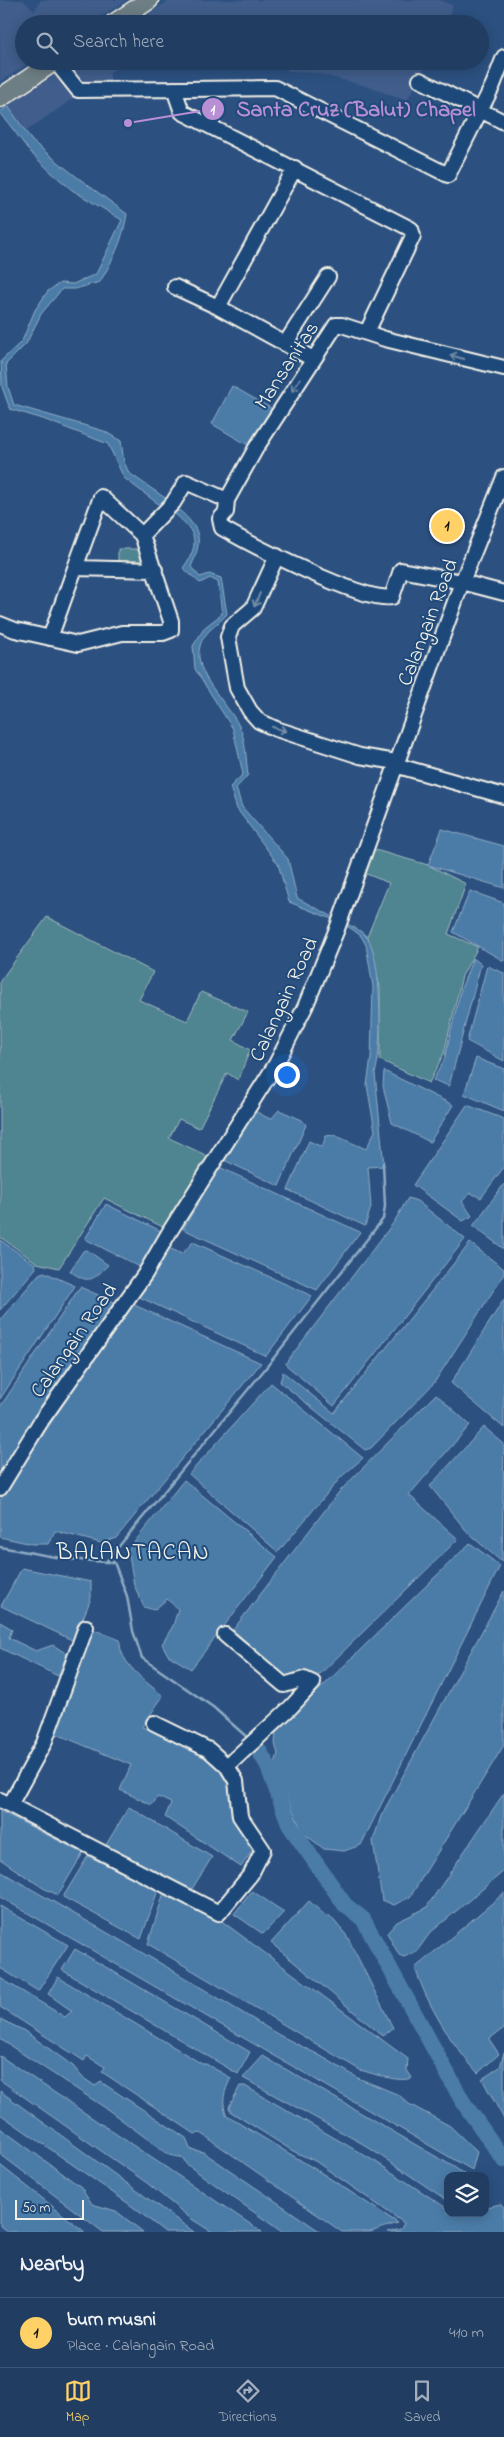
<!DOCTYPE html>
<html lang="en">
<head>
<meta charset="utf-8">
<style>
  body { margin:0; font-family:"Indie Flower",sans-serif; background:#2d486a; color:#f1f3f6 }
  .controls { position:absolute; right:15px; bottom:15px; display:grid; overflow:hidden; border-radius:10px; box-shadow:0 2px 12px #0003 }
  .controls button { width:45px; height:45px; display:grid; place-items:center; padding:0; border:0; border-bottom:1px solid #3e5676; background:#213d61; color:#f1f3f6; font:25px sans-serif }
  .scale { position:absolute; left:15px; bottom:12px; width:69px; box-sizing:border-box; padding-left:5px; border:2px solid #f4f1e8; border-top:0; font-size:14px; line-height:18px; white-space:nowrap; color:#f4f1e8; -webkit-text-stroke:4px #1f4a7a; paint-order:stroke }
  .you { position:absolute; left:286px; top:1074px; width:18px; height:18px; margin:-12px; border:4px solid #fff; border-radius:50%; background:#1a73e8; box-shadow:0 0 0 8px #1a73e833 }
  .badge { display:grid; place-items:center; width:32px; height:32px; border-radius:50%; background:#ffd166; color:#111; font-size:16px; font-weight:700 }
  .pin { position:absolute; translate:-50% -50%; border:2px solid #fff; box-shadow:0 1px 5px #0006 }
  .list { margin:0; padding:0; list-style:none }
  h2 { display:flex; justify-content:space-between; align-items:center; height:65px; margin:0; padding:0 20px; font-size:21px }
  h2 small { font-size:16px; font-weight:400; color:#a2aebd }
  .list li { display:grid; grid-template-columns:32px 1fr auto; gap:15px; align-items:center; box-sizing:border-box; height:70px; padding:0 20px; border-top:1px solid #3e5676 }
  .list b { display:block; font-size:19px; white-space:nowrap }
  .list p { margin:0; font-size:16px; white-space:nowrap; color:#a2aebd }
  .list em { font-size:16px; font-style:normal; color:#a2aebd }
  .icon { flex:none; width:28px; height:28px; fill:none; stroke:currentColor; stroke-width:2; stroke-linecap:round; stroke-linejoin:round }
  .map { position:relative; flex:none; width:504px; height:2232px; overflow:hidden }
  .search { position:absolute; background:#213d61; box-shadow:0 2px 12px #0003; left:15px; right:15px; top:15px; height:55px; display:flex; align-items:center; gap:12px; box-sizing:border-box; padding:0 18px; border-radius:28px; color:#a2aebd; font-size:19px }
  .sheet { height:135px; background:#213d61 }
  nav { display:flex; justify-content:space-around; align-items:center; box-sizing:border-box; height:70px; border-top:1px solid #3e5676; background:#213d61; font-size:14px; color:#a2aebd }
  nav a { display:grid; justify-items:center; gap:2px }
  nav .on { color:#ffd166 }
  .map>svg:first-child { display:block }
  .built { fill:#405d8b }
  .green { fill:#508491; stroke:#a2babc }
  .water { fill:#4b7ca8; stroke:#8fabc2 }
  .lines { fill:none; stroke-linecap:round; stroke-linejoin:round }
  .stream { stroke:#8fabc2; stroke-width:2.5 }
  .river { stroke:#4b7ca8; stroke-width:16 }
  .minor-casing { stroke:#f4f1e8; stroke-width:18 }
  .major-casing { stroke:#f4f1e8; stroke-width:21 }
  .minor { stroke:#1f4a7a; stroke-width:14 }
  .major { stroke:#6d7e84; stroke-width:18 }
  .oneway { stroke:#748da6 }
  .labels { text-anchor:middle; stroke-width:4; stroke-linejoin:round; paint-order:stroke }
  .street-label { font-size:21px; fill:#f4f1e8; stroke:#1f4a7a }
  .quarter-label { font-size:24px; letter-spacing:1px; fill:#f4f1e8; stroke:#1f4a7a }
  .leader { fill:none; stroke:#b88ed4; stroke-width:2 }
  .callout-dot { fill:#b88ed4; stroke:#1f4a7a; stroke-width:2 }
  .mark-label { font-size:15px; text-anchor:middle; font-weight:bold; fill:#fff }
  .callout-label { font-size:22px; text-anchor:middle; font-weight:bold; fill:#b88ed4; stroke:#1f4a7a; stroke-width:4; stroke-linejoin:round; paint-order:stroke }
</style>
</head>
<body>
<div class="map">
<svg width="504" height="2232" viewBox="0 0 504 2232">
  <rect width="100%" height="100%" fill="#2c5181"/>
  <filter id="ink" filterUnits="userSpaceOnUse"><feTurbulence type="fractalNoise" baseFrequency=".02" numOctaves="2"/><feDisplacementMap in="SourceGraphic" scale="10" xChannelSelector="R" yChannelSelector="G"/><feConvolveMatrix kernelMatrix="1 2 1 2 8 2 1 2 1" color-interpolation-filters="sRGB"/></filter>
  <g filter="url(#ink)">
    <path class="built" d="M0,0H23L34,11L41,0H127L90,24H24V61H32L0,82Z
      M170,0H440L453,6L445,24H132Z
      M73,61H126L110,72V86L79,87L65,66Z
      M271,61H428L407,101L366,86L316,73L289,71Z
      M58,71L78,95L25,132L8,106Z"/>
    <path class="green" d="M118,549H146L153,569L118,568Z
      M368,848L428,865L466,884L448,934L478,947L462,976L444,1053L429,1083L380,1060V987L367,937L389,883L359,871Z
      M47,917L153,972L139,1000L187,1021L201,992L248,1012L233,1040L250,1050L238,1080L227,1073L199,1128L179,1119L169,1138L212,1158L165,1228L104,1198L59,1268L37,1263L0,1237V981Z"/>
    <path class="water" d="M8,106L32,141L73,174L127,214C123,240 113,260 100,282L75,289H62L41,314L26,344L6,364L8,387L14,405L104,431L121,441L124,462L129,473L171,502L165,509L124,478L108,444L43,419L10,409L2,387L1,361L22,341L35,310L48,291L60,283L73,284L96,274L122,220L72,190L52,173L30,152L0,112Z
      M232,386L276,411L253,448L212,424Z
      M174,505C199,528 205,535 191,567L200,577L209,574L221,578L227,614C218,625 204,631 200,646C192,673 228,703 239,726C246,739 246,760 248,775L236,788L242,807L288,859L297,898L337,919V921L289,902L278,864L237,809L230,787L243,774L233,729L195,669L193,646L205,627L222,614L218,582L210,578L200,583L183,568C203,541 194,529 170,510Z
      M442,829L504,846V888L428,865Z
      M470,891L504,903V961L453,932Z
      M340,921C349,925 360,929 367,937C382,956 383,1050 375,1073L384,1166L368,1167L371,1207L365,1226L288,1190L309,1141L322,1147L326,1136L334,1135L366,1149L375,1131L367,1085L371,1058L373,987L366,945L361,936L352,929L338,922Z
      M473,958L481,964L449,1086L433,1080L444,1060L461,989Z
      M487,966L504,973V1061L467,1041Z
      M476,1058L504,1069V1111L464,1094Z
      M384,1071L453,1105L430,1142L392,1123L383,1086Z
      M467,1105L504,1119V1167L481,1198L471,1193L462,1201L472,1216L463,1221L413,1185Z
      M253,1110L268,1118H272L279,1110L302,1120L306,1125L279,1186L224,1160Z
      M219,1167L360,1232L317,1290L183,1229Z
      M504,1184V1249L473,1226Z
      M408,1198L417,1201L465,1239L334,1406L285,1364L394,1222Z
      M106,1204L163,1232L142,1268L85,1239Z
      M0,1240L35,1264L36,1268L0,1310Z
      M193,1242L312,1296L266,1356L135,1295L167,1247L182,1254Z
      M470,1243L504,1269V1274L434,1383L371,1448L365,1450L280,1382L283,1372L334,1413Z
      M87,1250L108,1265C93,1280 89,1285 70,1271L83,1251Z
      M44,1272L75,1286L0,1399V1320L39,1274Z
      M80,1287L114,1302L0,1481V1407Z
      M504,1299V1428L451,1383Z
      M130,1303L261,1363L116,1538L101,1543L55,1531L48,1544H32L0,1537V1500Z
      M271,1383L363,1458L341,1477L278,1552L189,1474Z
      M436,1394L470,1425L409,1495L458,1539L314,1680L290,1681L233,1630L339,1492Z
      M484,1427L504,1444L502,1562L469,1534L430,1486Z
      M184,1480L277,1557L191,1669L168,1655L162,1644L173,1626L178,1609L167,1599L154,1610L144,1607L134,1585L128,1550Z
      M470,1543L500,1566L361,1845L344,1851L324,1849L302,1832L274,1766L278,1754L275,1744L276,1732Z
      M22,1568L91,1582V1598L74,1641L1,1606Z
      M504,1591V1745L410,1897L394,1905L382,1900L373,1841L381,1816Z
      M0,1622L12,1629L9,1638L36,1651L53,1645L67,1654L58,1676L0,1648Z
      M92,1629L120,1640C118,1663 147,1682 163,1696L142,1727L210,1752L233,1779L256,1845L241,1867L165,1817L171,1803L158,1797L152,1805L120,1790L131,1765L52,1732Z
      M504,1793V1871L430,1933L417,1951L404,1957L399,1955L387,1933L397,1922L426,1908Z
      M129,1807L212,1857L192,1889L104,1848Z
      M0,1811L83,1853L58,1895L43,1888L0,1859Z
      M88,1856L158,1890L141,1939L63,1897Z
      M0,1871L172,1970L279,2035L319,2055L358,2078L399,2095L409,2104L450,2126L477,2152L472,2170L0,1897Z
      M165,1889L215,1916L408,2059L407,2070L412,2078C398,2083 375,2074 360,2070L148,1944Z
      M252,1891L284,1912L263,1934L234,1914Z
      M504,1893V2028L489,2039L499,2054L478,2073C451,2044 428,2006 415,1968Z
      M309,1901L326,1916H330L347,1936L393,2028L383,2036L271,1943Z
      M0,1906L68,1945L38,1991L0,1968Z
      M75,1949L250,2052L238,2074L62,1970Z
      M58,1977L202,2064H206L231,2078C224,2092 221,2101 227,2116L320,2172L398,2223L370,2232H342L201,2133L195,2134L102,2072L105,2067L87,2056L84,2061L0,2007V1978L65,2017L72,2011L48,1994Z
      M0,2019L23,2030L73,2066L82,2077L95,2086L101,2082L186,2138L190,2149L203,2152L321,2232H282L186,2164L183,2158L169,2155L107,2109L0,2039Z
      M504,2052V2119L482,2079L500,2067Z
      M0,2056L262,2232H212L190,2218L147,2183L0,2080Z
      M263,2056L454,2167L467,2176H448V2201L363,2144L243,2078Z
      M240,2086H245L376,2162L448,2209V2213H485V2207L501,2204L504,2207V2232H388L401,2229L404,2223L315,2161L293,2151L231,2112L229,2107Z
      M0,2091L194,2232H165L129,2204L0,2114Z
      M0,2128L81,2187L92,2204L116,2211L143,2232H103L0,2154Z
      M0,2165L85,2232H8L0,2226Z"/>
    <g class="lines">
      <path class="stream" d="M0,1547L66,1559L106,1562
        M249,1739L213,1707L142,1658L133,1631L127,1596L114,1562H106L265,1369L383,1219L385,1206L383,1163"/>
      <path class="river" d="M254,1743L267,1764L290,1826L345,1905L363,1919L463,2102L504,2160"/>
      <g class="minor-casing">
        <path id="minor" d="M55,61L78,90L275,88L448,175L493,85L504,57
          M420,80L504,122
          M174,89L182,112L411,229L413,236L367,332
          M175,287L218,307L313,359
          M218,307L295,168
          M285,344L328,277
          M227,500L256,448L336,325H342L385,339L504,368
          M277,556L253,608L232,626L228,637L237,688L250,711L259,721L276,729L360,756L396,762
          M75,568L101,497L142,535
          M0,624L15,630L78,644L122,633H163L171,630V621L142,535L173,503L186,482L227,500L226,512L220,519L222,528C250,544 364,603 392,597L401,570L462,582L504,593
          M50,638L75,568L155,570
          M395,765L504,796
          M0,1488L41,1421L145,1274L170,1231L276,1064L305,1007L337,929L462,582L504,477
          M225,1635L284,1685L304,1679L313,1683L291,1707L227,1766
          M0,1800L219,1913L251,1874L263,1850L240,1816L236,1781L227,1766L209,1750L154,1723
          M10,1805L44,1743L86,1627"/>
      </g>
      <g class="major-casing">
        <path id="major" d="M113,24L149,0
          M0,98L55,61"/>
      </g>
      <use href="#minor" class="minor"/>
      <use href="#major" class="major"/>
    </g>
    <defs><path id="oneway-shaft" d="M-6 0H5M1.5-3L5.5 0L1.5 3" fill="none" stroke-width="1.6" stroke-linecap="round" stroke-linejoin="round" transform="scale(1.25)"/></defs>
    <g class="oneway">
      <use href="#oneway-shaft" transform="translate(457 357) rotate(-165)"/>
      <use href="#oneway-shaft" transform="translate(296 385) rotate(122)"/>
      <use href="#oneway-shaft" transform="translate(257 600) rotate(113)"/>
      <use href="#oneway-shaft" transform="translate(279 729) rotate(18)"/>
    </g>
  </g>
  <g class="labels">
    <g class="street-label">
      <text transform="translate(286 365) rotate(-57)" y="7">Mansanitas</text>
      <text transform="translate(427 622) rotate(-69)" y="7">Calangain Road</text>
      <text transform="translate(283 999) rotate(-65)" y="7">Calangain Road</text>
      <text transform="translate(73 1340) rotate(-55)" y="7">Calangain Road</text>
    </g>
    <g class="quarter-label">
      <text x="133" y="1559">BALANTACAN</text>
    </g>
  </g>
  <path class="leader" d="M128 123L213 109"/>
  <g class="callout-dot">
    <circle cx="128" cy="123" r="5"/>
    <circle cx="213" cy="109" r="12"/>
  </g>
  <g class="mark-label">
    <text x="213" y="114">1</text>
  </g>
  <g class="callout-label">
    <text x="356" y="116">Santa Cruz (Balut) Chapel</text>
  </g>
</svg>
<div class="controls">
<button><svg class="icon" aria-label="layers" viewBox="0 0 24 24"><path d="M12 4l9 5-9 5-9-5zM3 14l9 5 9-5"/></svg></button>
</div>
<div class="scale">50 m</div>
<div class="you"></div>
<div class="pin badge" style="left:447px;top:526px">1</div>
<div class="search"><svg class="icon" aria-label="search" viewBox="0 0 24 24"><circle cx="10" cy="10" r="6"/><path d="M15 15l6 6"/></svg>Search here</div>
</div>
<section class="sheet">
<h2>Nearby<small></small></h2>
<ul class="list">
<li><span class="badge">1</span><div><b>burn musni</b><p>Place · Calangain Road</p></div><em>410 m</em></li>
</ul>
</section>
<nav>
<a class="on"><svg class="icon" aria-label="map" viewBox="0 0 24 24"><path d="M3 6l6-2 6 2 6-2v14l-6 2-6-2-6 2zM9 4v14M15 6v14"/></svg>Map</a>
<a><svg class="icon" aria-label="directions" viewBox="0 0 24 24"><path d="M12 3l9 9-9 9-9-9zM9 14v-3h6M13 9l2 2-2 2"/></svg>Directions</a>
<a><svg class="icon" aria-label="saved" viewBox="0 0 24 24"><path d="M7 4h10v16l-5-4-5 4z"/></svg>Saved</a>
</nav>
</body>
</html>
